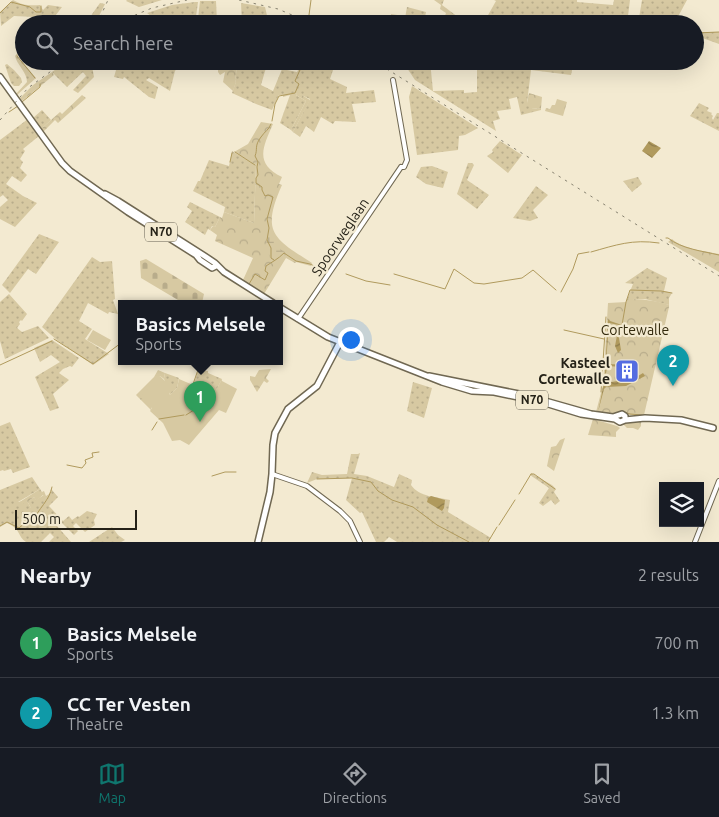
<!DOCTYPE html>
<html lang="en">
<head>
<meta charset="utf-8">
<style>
  body { margin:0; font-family:Ubuntu,sans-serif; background:#20242c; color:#f1f3f6 }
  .controls { position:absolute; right:15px; bottom:15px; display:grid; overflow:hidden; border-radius:0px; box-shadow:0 5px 20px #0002 }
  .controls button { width:45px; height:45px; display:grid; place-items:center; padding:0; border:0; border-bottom:1px solid #363941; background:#171b24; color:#f1f3f6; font:25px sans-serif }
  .scale { position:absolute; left:15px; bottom:12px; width:122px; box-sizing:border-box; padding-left:5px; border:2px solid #252218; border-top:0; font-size:14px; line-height:18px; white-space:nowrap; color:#252218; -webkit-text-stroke:4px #f3ead1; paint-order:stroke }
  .you { position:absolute; left:350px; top:339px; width:18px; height:18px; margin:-12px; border:4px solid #fff; border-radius:50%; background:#1a73e8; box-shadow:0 0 0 8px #1a73e833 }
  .badge { display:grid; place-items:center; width:32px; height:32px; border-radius:50%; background:#0f766e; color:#fff; font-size:16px; font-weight:700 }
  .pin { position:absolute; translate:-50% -41px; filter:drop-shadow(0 1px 2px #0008) }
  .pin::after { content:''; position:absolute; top:26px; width:18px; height:15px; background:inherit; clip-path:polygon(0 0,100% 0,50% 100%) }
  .popup { position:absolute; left:118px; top:300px; width:165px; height:65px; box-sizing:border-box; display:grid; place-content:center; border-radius:0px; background:#171b24; filter:drop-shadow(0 1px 4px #0005); font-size:16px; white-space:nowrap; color:#9ea1a6 }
  .popup b { font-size:19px; color:#f1f3f6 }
  .popup::after { content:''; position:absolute; left:50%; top:100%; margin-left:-10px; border:10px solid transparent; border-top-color:#171b24 }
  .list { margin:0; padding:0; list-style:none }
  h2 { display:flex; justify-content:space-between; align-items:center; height:65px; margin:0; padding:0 20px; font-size:21px }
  h2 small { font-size:16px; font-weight:400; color:#9ea1a6 }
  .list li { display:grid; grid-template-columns:32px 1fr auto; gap:15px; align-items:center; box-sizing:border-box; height:70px; padding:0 20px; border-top:1px solid #363941 }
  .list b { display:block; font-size:19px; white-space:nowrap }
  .list p { margin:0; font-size:16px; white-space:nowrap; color:#9ea1a6 }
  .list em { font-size:16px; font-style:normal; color:#9ea1a6 }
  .icon { flex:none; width:28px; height:28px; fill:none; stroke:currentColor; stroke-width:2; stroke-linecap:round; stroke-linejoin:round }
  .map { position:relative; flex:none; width:719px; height:542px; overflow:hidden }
  .search { position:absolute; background:#171b24; box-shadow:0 5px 20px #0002; left:15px; right:15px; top:15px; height:55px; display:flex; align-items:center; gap:12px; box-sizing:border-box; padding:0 18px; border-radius:28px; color:#9ea1a6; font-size:19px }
  .sheet { height:205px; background:#171b24 }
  nav { display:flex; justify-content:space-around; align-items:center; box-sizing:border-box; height:70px; border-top:1px solid #363941; background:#171b24; font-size:14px; color:#9ea1a6 }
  nav a { display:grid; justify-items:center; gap:2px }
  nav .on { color:#0f766e }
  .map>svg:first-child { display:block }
  .grass { fill:url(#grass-dots) }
  .forest { fill:url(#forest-crowns) }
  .wetland { fill:url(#wetland-marsh) }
  .cemetery { fill:url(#cemetery-stones) }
  .pitch { fill:#d7c9a2 }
  .water { fill:url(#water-waves) }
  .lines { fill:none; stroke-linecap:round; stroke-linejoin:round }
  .stream { stroke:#b09a5d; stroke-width:1 }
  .minor-casing { stroke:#706852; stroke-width:6 }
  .major-casing { stroke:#706852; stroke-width:8 }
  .minor { stroke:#fff; stroke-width:4 }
  .major { stroke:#fff; stroke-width:5 }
  .rail { stroke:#888371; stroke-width:1; stroke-dasharray:2.5 5; stroke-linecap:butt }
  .labels { text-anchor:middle; stroke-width:4.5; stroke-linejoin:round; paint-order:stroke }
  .shield { fill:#f3ead1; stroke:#635e50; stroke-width:1 }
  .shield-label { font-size:12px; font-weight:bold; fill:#252218 }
  .street-label { font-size:14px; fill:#252218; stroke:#f3ead1 }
  .park-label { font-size:14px; fill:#332a0d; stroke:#f3ead1 }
  .poi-label { font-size:14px; font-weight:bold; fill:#252218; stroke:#f3ead1; text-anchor:end }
</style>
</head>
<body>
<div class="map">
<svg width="719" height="542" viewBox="0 0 719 542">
  <defs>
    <pattern id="grass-dots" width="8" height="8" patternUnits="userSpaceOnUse" patternTransform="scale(1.25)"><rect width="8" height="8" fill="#d7c9a2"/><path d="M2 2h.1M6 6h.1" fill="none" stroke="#b8ac8b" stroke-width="1.8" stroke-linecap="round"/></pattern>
    <pattern id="forest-crowns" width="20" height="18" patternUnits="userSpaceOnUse" patternTransform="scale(1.25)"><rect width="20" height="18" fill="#d7c9a2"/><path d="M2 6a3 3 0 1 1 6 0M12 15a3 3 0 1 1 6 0" fill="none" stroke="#b8ac8b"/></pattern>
    <pattern id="wetland-marsh" width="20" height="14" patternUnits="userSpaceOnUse" patternTransform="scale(1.25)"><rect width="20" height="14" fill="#d7c9a2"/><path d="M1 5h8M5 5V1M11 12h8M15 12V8" fill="none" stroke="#b8ac8b"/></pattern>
    <pattern id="cemetery-stones" width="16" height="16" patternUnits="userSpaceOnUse" patternTransform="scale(1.25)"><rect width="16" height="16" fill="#d7c9a2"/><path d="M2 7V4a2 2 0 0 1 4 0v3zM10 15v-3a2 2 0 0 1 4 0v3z" fill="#b8ac8b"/></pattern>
    <pattern id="water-waves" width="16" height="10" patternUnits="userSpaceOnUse" patternTransform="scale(1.25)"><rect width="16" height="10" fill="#b09a5d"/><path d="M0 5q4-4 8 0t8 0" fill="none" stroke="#8f7d4c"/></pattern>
  </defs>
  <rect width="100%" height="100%" fill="#f3ead1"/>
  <path class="grass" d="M13,0C22,5 29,6 40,5L43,10L48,5L62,7L49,24H45L43,23L46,20L35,17L14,16L1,26L0,12Z
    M162,0L139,7L126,1L127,0Z
    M434,0H444L442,5L462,20L460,24H442L446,13L440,9L441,5Z
    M494,0H577V2L613,5L614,0H630L627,24H483L496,1Z
    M642,0H687L674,24H666L669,19L652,15L651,17L654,18L652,24H638Z
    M200,1H216L217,22L198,19Z
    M195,2H198L195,24H162L147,13L172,5Z
    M100,3L105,4L95,24H85Z
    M241,3L265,7L269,24H242Z
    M407,7L426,12L424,22L432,24H404Z
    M391,14L404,16L402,24H390Z
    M697,32H719V44L697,36Z
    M24,45V49L20,52L18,57L36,78L17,95L16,94L27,82C27,72 17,65 15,56Z
    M67,61H91L94,77L78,93L73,90L86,76L83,72L67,87L52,72Z
    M116,61H182L175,71L170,91L149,78L146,80L158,87L155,99L149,97L124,77L123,79L114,77L118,63Z
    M251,61H268L261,85L273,91L282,69L297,72L303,61H336L330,79L347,87L346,93L374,90L376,102L352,104L356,122L335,121L333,124L321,117L314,132L306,126L300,137L293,132L310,99L297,93L296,95L306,101L291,130L280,123L290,95L283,97V95H279L272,110L256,104L232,93L236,82L235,80L237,68L251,70Z
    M392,61H430L433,91L464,90V93L477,92V61H574L571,75L531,70L527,103H531L532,109L541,108V110L521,115L517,97L509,99L511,109L497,111L500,119L493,121L496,131L415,80L405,65Z
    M7,64L14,70L21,78L22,82L19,86H14L11,83L5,65Z
    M412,86L478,128L465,135L459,136L458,150L417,155L409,97Z
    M699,103L709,108L707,111L712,113L711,114L713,116L712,118L713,120L717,113H719V131L690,116Z
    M42,110L51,120L41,129L33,118Z
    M28,119L39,136L23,149L25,151L20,159L23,162L20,168L27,175L21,182L12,176L6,184L23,196L37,203L15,227L0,219V207L8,200L3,195L0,197V140Z
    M500,141L522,155L508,173L487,156L493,152L492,150Z
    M232,151L256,165L254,223L224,212L225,207L193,191L198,181H200L209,160L229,166Z
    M468,163H472L474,165L467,180L489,195L477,209L457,194Z
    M432,166L448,172L443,188L426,184L416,177L421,167Z
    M638,177L642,184L632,192L623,181Z
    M536,186L548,195L533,210L538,218L530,221L513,218Z
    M190,202L220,217L215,227L212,226L210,230L208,229L205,235L185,222L192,211L187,207Z
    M39,234L59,242L36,274L28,269L10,293L2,285Z
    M92,257L100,262L112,261L115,299L113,300L118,314L109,312L108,314L88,303L79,321L92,329L85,339L109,354L93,365L58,341L42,327Z
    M647,268L667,278L664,291L672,293L669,298V305L645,299H627L633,284L625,283Z
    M9,294L27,314L22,321L21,320L19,322L20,324L17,328L22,332L38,326L49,338L5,359L0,341V302Z
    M52,340L79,358L72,367L70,366L63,369L59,373L69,380L53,394L59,408L50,411L35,377L60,362L51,355L40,362L34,348Z
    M198,370L208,371V373L222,379L209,405L198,399V389L193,387Z
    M165,373L179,378L177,388L170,395L164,379Z
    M413,382L432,388L424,418L407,411Z
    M10,422L30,467L13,473L11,469L4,471L3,470L0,471V426Z
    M360,453L354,474L367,476L394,487L399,474L412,480L411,485C419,497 437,497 450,500L448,512L491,538L488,542H397L389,537L384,542H376L362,512L360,513L346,500L352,478L317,479L307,483L312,472L322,475L347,474L351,454H358Z
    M531,473L552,485L556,489L554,492L560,501L555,505L551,500L543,506L539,503L549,488L530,475Z
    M32,477L40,489L18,502L27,501L31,508L30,500L34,497L36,500L44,495L47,500L52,490L58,497L49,506L63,521L69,516L72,520L78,516L79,517L87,511L97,514L94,520L95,525L85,532L76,523L73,526L78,531L74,535L62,523L57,526L71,542H49L54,537L50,533L41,542H26C17,536 22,530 7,523L0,527V490Z
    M112,527L118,535L125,540L121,542H89Z"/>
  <path class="forest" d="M218,66L237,68L235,80L236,82L233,91L223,82L225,72L220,75L218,72Z
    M52,72L54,75L22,101L20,98L33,85Z
    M297,92L310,100L293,132L291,130L306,101L296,95Z
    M529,93L542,97L541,108L531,109L530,103H527Z
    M82,95L86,98L58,123L55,120L43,132L41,129L60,112L62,114Z
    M557,99L567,102L563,116L545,111L546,108L550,109L552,105H555Z
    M261,122L273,124C263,147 254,163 282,177L279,184L282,185C261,232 273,238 312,263L311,266L296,262L295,263L286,258L264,294L243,280L253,258L215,241L217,235L210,230L213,226L215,227L220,217L222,218L224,212L254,223L256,165L234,152L248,144Z
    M672,239C683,249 705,251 719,254V272L668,242Z
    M627,299C641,299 655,300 669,305V307L644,415H598L596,412L603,385L608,303L626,302Z
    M271,369L266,378L269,381L267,383L264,381L257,392L250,380V376L255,377L259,370Z
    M158,370L165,373L164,379L160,376L151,410L136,395L154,377Z
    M593,419L617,426L620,428L616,432V437L588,435Z
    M641,419V426L638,430L633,428H627L624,425L625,421Z
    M565,438L554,471L547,466L551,447L556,446L560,440Z
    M40,489L42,492L44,491L46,496L49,494L51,489L52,490L47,500L43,495L36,501L34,497L30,500L33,506L31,508L27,501L20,506L18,503Z"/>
  <path class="wetland" d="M268,232L276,244L285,254L276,261L270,258L266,247Z"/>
  <path class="cemetery" d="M146,259L204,294L202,303H183L141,278L140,261Z"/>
  <path class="pitch" d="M93,330L111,340L105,350L87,340Z
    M160,376L173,389L169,393L170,395L177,388L179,379L193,385L192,389H197V400L209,404L222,379V381L237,389L226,413L219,410L189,445L180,440L172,441L163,423L150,411L152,408L140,397Z"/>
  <path class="water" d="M649,141L661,148L652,158L642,151Z
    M608,319L610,321L622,325L619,338L621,350L618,353L615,346L619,325L609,323L606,364L636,365L638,369L636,374L638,376L643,373L645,376L626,386L606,387L604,389L598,412L605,378L606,377V383L623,380V367L607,366L606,374L605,373Z
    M431,496L445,500L444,508L442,511L427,502L428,498Z"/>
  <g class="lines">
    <path class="stream" d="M0,13L11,2L30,7L36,12H41V6
      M309,15L311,0
      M307,24V23
      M554,24L559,22L572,24
      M609,24H611
      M696,33L719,32
      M17,56L35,78
      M22,102L40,87V84
      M9,112L18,106
      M272,121L275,104L279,96L295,93L299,84L295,81L304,61
      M271,124C269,130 265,131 261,137C254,146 258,149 255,156L258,162L257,167L258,175L256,178V183L262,187V190L265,196L268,195L273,197L267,219L269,228L267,240L271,248V258L274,260
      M235,152L255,165
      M230,162L232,153
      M666,238H668C682,249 702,251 719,255
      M591,252C616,245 632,239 659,243
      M346,274L366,281L390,285
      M394,274L445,289L454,269L474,283L484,284L522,278L533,270L556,290
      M249,284L255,274L265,280L268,273L265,271L266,266C272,262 278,259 284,253L296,261L310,264L327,272
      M561,292L573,269L578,254L589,252
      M622,325L626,302L630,290L661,291L672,293
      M564,330L604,339
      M54,339L93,364L121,343
      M0,365L52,341
      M601,392L606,317
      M598,412L613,414L622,411L630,414L642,415
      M186,415L194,410L199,403L197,393L198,389L192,387L199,367L203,361
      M159,419L184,415
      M152,430L157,422
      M67,465L82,468L86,463L85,460L93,457L92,453L99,452
      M212,476L225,472H236
      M317,479L352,478L371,482L378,491L392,500L413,507L437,525L469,542
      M519,494L531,474H534L555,489
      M499,525L515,500
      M0,526L7,522L19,528L26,522L33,521C38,509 50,500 52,487
      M488,542L497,527"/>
    <g class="minor-casing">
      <path id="minor" d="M393,80L407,160L404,167H401
        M298,319L401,167
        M272,474L307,486L340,511L350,521L360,542
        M695,542L719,481"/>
    </g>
    <g class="major-casing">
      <path id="major" d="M0,77L62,163L70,171L128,212L196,255L200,260L212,268L216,266L215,263L203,255L118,201L105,194
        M216,264L224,272L273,303
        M279,307L328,337L442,382L472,391L494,392L542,402L581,414L615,419L620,422L625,420V416L622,414L613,417L591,414L524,395L429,376
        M625,420L645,418L681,420L713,428
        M258,542L270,492L272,474L273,445L275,433L288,409L317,386L340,342"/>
    </g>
    <use href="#minor" class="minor"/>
    <use href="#major" class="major"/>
    <path class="rail" d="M239,0L278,9L313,24
      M97,24L108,0
      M114,24L152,8L187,0
      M374,61L719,276
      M0,120L28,88L65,61"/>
  </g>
  <defs>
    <g id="building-square" transform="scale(1.25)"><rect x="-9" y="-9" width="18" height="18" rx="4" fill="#546ce1" stroke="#f3ead1"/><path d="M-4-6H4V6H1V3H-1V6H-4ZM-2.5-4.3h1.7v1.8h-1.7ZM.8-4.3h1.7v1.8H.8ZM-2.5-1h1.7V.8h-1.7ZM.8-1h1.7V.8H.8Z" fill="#fff"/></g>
  </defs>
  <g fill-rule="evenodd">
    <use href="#building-square" x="627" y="371"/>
  </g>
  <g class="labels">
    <g class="shield">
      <rect x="145" y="222.5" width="32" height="19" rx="4"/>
      <rect x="516" y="390.5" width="32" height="19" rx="4"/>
    </g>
    <g class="shield-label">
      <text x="161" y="236">N70</text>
      <text x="532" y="404">N70</text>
    </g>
    <g class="street-label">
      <text transform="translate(340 237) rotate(-56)" y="5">Spoorweglaan</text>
    </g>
    <g class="park-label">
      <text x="635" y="335">Cortewalle</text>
    </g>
    <g class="poi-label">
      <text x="610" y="368">Kasteel<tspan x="610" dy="16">Cortewalle</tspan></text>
    </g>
  </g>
</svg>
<div class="controls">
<button><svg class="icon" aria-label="layers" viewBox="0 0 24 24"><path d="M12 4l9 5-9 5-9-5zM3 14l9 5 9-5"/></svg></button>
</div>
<div class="scale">500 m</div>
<div class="you"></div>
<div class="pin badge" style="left:200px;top:422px;background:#2e9e5b">1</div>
<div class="popup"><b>Basics Melsele</b>Sports</div>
<div class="pin badge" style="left:673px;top:386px;background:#0f9aa8">2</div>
<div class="search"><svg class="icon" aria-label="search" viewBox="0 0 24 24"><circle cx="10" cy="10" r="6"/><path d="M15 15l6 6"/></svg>Search here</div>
</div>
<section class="sheet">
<h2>Nearby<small>2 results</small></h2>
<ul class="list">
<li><span class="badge" style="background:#2e9e5b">1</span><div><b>Basics Melsele</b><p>Sports</p></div><em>700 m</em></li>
<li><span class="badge" style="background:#0f9aa8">2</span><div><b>CC Ter Vesten</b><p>Theatre</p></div><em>1.3 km</em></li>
</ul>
</section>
<nav>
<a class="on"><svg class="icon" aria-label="map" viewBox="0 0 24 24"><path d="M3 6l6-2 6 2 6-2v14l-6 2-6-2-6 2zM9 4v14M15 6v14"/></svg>Map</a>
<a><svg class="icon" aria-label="directions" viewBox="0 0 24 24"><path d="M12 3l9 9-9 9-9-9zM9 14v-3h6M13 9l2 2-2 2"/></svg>Directions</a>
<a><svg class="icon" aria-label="saved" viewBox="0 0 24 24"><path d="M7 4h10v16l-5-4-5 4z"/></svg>Saved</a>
</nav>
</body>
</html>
